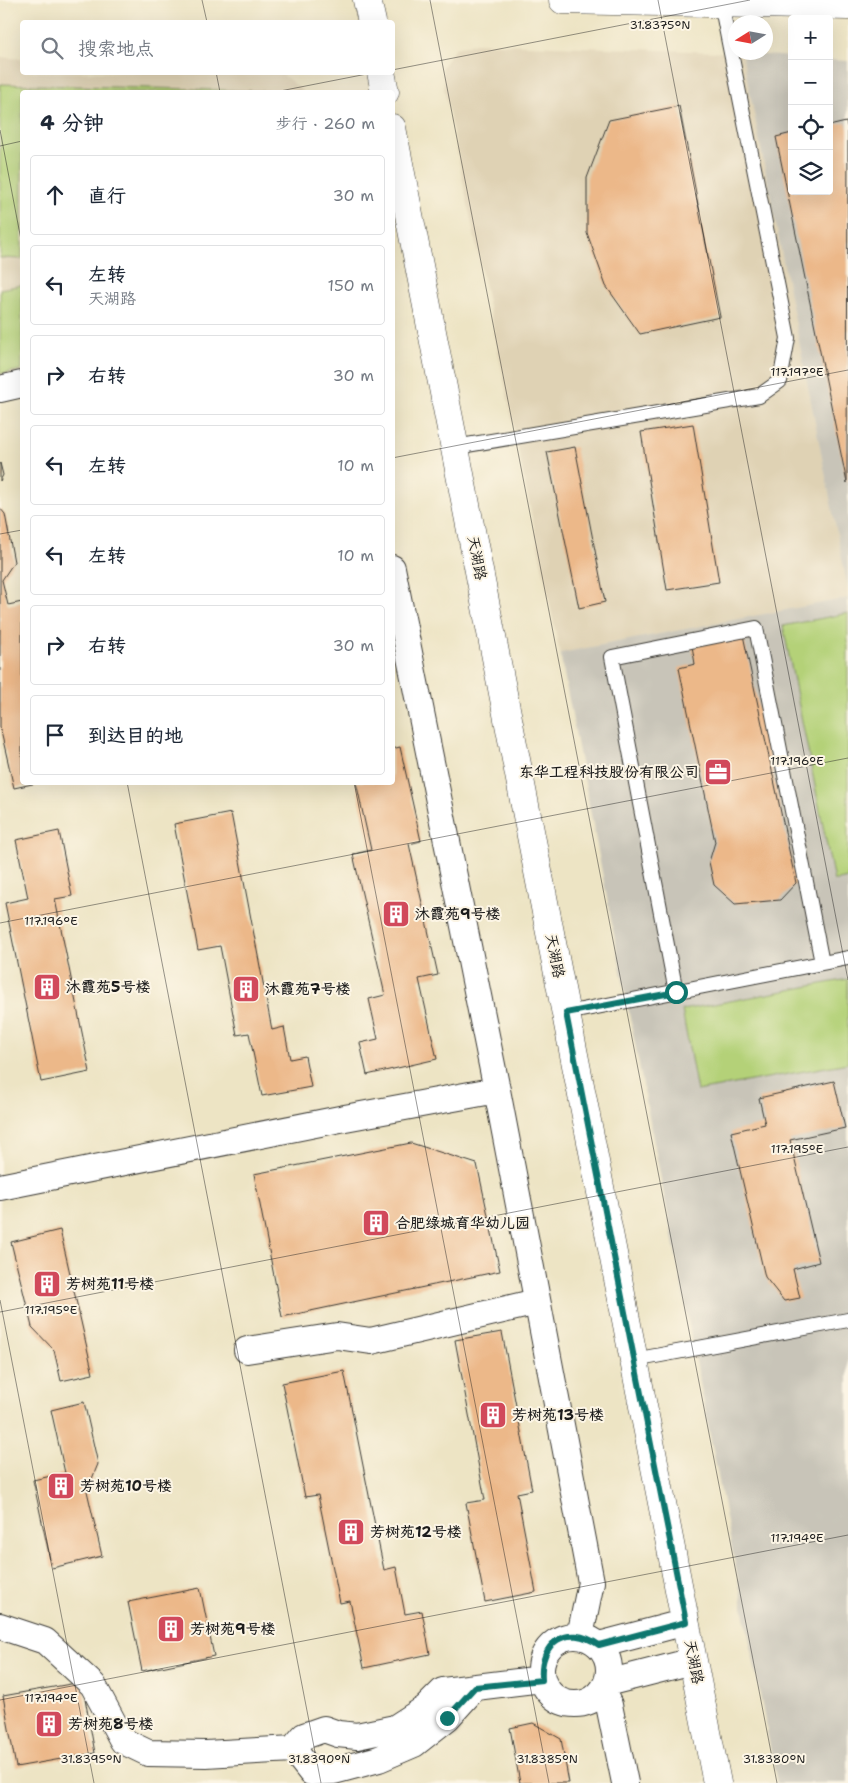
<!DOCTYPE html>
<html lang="zh">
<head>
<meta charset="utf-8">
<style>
  body { margin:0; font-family:"Shantell Sans","LXGW WenKai TC",sans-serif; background:#f2f2f3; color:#1f2937 }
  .controls { position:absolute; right:15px; top:15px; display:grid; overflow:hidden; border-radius:5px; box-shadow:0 5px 20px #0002 }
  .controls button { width:45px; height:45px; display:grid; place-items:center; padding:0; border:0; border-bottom:1px solid #e0e1e3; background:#fff; color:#1f2937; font:25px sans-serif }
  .compass { position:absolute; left:728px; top:15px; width:45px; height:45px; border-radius:50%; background:#fff; box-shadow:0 5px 20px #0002; rotate:259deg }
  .stop { position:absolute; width:15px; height:15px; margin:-11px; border:4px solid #0f766e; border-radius:50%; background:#fff }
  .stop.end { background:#0f766e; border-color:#fff; box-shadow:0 1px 5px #0008 }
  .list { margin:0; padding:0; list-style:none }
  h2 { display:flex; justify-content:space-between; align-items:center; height:65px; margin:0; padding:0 20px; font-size:21px }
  h2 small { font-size:16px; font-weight:400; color:#747a83 }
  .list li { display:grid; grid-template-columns:32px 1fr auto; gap:15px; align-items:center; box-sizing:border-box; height:80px; margin:0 10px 10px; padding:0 10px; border:1px solid #e0e1e3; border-radius:5px }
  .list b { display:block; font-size:19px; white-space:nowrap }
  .list p { margin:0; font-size:16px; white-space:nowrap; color:#747a83 }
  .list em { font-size:16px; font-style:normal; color:#747a83 }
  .icon { flex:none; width:28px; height:28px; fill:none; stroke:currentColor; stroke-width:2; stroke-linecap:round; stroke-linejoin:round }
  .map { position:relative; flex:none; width:848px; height:1783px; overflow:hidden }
  .search { position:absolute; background:#fff; box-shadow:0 5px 20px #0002; left:20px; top:20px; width:375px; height:55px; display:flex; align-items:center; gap:12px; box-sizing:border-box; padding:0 18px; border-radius:5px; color:#747a83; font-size:19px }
  .panel { position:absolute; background:#fff; box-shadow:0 5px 20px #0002; left:20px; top:90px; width:375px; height:695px; border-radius:5px }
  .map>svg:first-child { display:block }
  .built { fill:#dfd2b4 }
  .industrial { fill:#c8c4b8 }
  .green { fill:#b4d178; stroke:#68764a }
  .building { fill:#ecb889 }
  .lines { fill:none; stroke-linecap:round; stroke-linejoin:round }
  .lane-casing { stroke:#3b3a35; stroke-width:16 }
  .street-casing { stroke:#3b3a35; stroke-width:28 }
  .secondary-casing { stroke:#3b3a35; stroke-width:29 }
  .primary-casing { stroke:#3b3a35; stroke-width:29 }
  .lane { stroke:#fff; stroke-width:14 }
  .street { stroke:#fff; stroke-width:26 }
  .secondary { stroke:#fff; stroke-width:28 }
  .primary { stroke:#fff; stroke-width:28 }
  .route { stroke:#0f766e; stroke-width:6 }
  .ticks { fill:none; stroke:#1c1c1c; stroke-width:1; stroke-opacity:0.45 }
  .labels { text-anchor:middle; stroke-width:4; stroke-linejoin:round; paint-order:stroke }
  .street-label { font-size:15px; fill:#1c1c1c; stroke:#fcf5e5 }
  .poi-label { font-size:15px; font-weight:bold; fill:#1c1c1c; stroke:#fcf5e5; text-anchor:start }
  .ticks-label { font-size:12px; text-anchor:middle; fill:#1c1c1c; stroke:#fcf5e5; stroke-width:4; stroke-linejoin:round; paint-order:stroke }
</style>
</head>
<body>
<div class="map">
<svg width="848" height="1783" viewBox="0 0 848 1783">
  <rect width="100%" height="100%" fill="#fcf5e5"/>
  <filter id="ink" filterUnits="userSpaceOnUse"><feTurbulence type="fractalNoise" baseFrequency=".02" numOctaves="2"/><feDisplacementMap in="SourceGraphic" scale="10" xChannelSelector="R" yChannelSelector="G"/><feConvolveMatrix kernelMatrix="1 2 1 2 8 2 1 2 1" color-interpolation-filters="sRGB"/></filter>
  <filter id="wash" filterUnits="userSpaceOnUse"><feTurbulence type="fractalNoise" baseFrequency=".0096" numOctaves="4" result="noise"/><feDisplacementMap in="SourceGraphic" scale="20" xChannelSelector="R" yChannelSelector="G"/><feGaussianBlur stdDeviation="1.12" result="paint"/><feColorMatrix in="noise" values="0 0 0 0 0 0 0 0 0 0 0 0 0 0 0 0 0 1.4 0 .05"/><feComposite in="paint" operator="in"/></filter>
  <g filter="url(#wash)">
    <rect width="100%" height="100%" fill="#ede4c4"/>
    <path class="built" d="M476,43L742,53L848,589V598L560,653L444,88L442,67L455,48Z
      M0,57L22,59V72L281,73L304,92H22V378L0,383Z"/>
    <path class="industrial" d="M742,53L792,57V191H829V60L848,61V589Z
      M848,598V1783H777L560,653Z"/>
    <path class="green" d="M0,84L300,92H22V259L0,258Z
      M22,285V370L0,374V289Z
      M848,613V878L834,881L783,626Z
      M848,979V1063L697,1091L682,1010Z"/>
    <g id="blocks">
      <path class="building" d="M679,106L720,317L640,334L606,286L587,233V178L609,120Z
        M846,122L848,129L847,483L776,137L792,133V191H829V126Z
        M693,424L719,582L667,590L641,432Z
        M575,447L605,602L579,608L547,452Z
        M0,463L3,475L0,481Z
        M0,508L5,514L14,562L2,580L8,605L22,602V782L37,783L14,788L0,727Z
        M743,635L796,883L780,900L735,904L714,885L709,862L715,842L679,668L695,664L692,646Z
        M400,747L421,841L409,844L438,975L419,979L437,1059L367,1075L360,1043L378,1039L369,999L385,995L353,854L371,850L356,782H392V749Z
        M231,813L272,1030L284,1027L290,1059L305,1056L311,1087L262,1096L249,1033L237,1035L220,946L198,950L174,824Z
        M59,831L72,896L55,899L90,1072L41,1082L5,903L28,898L16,840Z
        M834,1081L845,1128L790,1140L819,1262L793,1269L800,1298L784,1301L765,1277L731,1132L765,1124L759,1098Z
        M411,1143L477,1164L500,1271L282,1317L254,1174Z
        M60,1230L93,1374L61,1381L54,1350L32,1327L11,1242Z
        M502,1332L532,1490L517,1493L536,1592L485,1602L466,1503L485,1500L455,1340Z
        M344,1371L384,1570L396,1567L405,1614L422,1611L430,1654L364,1668L350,1601L340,1603L318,1495L305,1497L282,1383Z
        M84,1402L98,1464L87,1491L102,1556L52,1568L33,1480L65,1473L51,1410Z
        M200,1588L214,1656L142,1671L128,1602Z
        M82,1682L95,1753L16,1767L3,1696Z
        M533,1723L561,1739L569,1783H520L510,1728Z"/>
    </g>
  </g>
  <g filter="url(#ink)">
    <use href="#blocks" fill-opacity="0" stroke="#3b3a35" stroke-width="1"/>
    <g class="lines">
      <g class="lane-casing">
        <path id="lane" d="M455,447L759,396L780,381L788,338L721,3
          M676,992L612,657L756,628L822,963
          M566,1013L848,958
          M634,1360L848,1320"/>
      </g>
      <g class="street-casing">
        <path id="street" d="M0,389L22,384
          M392,568L497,1090L591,1582L580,1636
          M0,1187L345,1118L497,1090
          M247,1350L337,1336L371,1341L537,1302
          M0,1626L45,1641L93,1685L123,1741L148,1753L206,1754L293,1749
          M541 1670a34 34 0 1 1 68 0a34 34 0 1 1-68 0Z
          M599,1645L686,1622
          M607,1683L693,1661
          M602,1692L609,1705L625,1783
          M293,1749L304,1736L324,1729L338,1734L357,1736L395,1728L426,1708L443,1691L542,1679
          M293,1749L311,1772L334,1771L379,1759L414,1744L447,1718L475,1687"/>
      </g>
      <g class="secondary-casing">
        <path id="secondary" d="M367,0L372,22
          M381,72L385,92
          M392,128L717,1783"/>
      </g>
      <g class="primary-casing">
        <path id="primary" d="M563,0L848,6"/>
      </g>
      <use href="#lane" class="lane"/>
      <use href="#street" class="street"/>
      <use href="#secondary" class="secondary"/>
      <use href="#primary" class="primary"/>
    </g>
  </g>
  <g class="lines" filter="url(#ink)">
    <path class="route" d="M447,1718L475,1687L542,1680C539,1642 567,1623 599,1645L686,1622L566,1013L676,992"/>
  </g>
  <path class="ticks" d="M202,0L207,22M430,0L777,1783M658,0L848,980M392,70L750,0M216,72L220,92M275,92L377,72M0,130L22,245M0,146L22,141M392,458L848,370M0,534L22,530M127,782L321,1783M354,782L549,1783M0,923L848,758M0,1300L94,1783M0,1312L848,1147M0,1700L848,1535"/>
  <defs>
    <g id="office-square" transform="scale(1.4375)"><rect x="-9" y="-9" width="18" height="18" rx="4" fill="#d1495b" stroke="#fcf5e5"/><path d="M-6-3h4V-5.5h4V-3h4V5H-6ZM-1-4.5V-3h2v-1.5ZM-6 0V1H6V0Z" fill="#fff"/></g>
    <g id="building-square" transform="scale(1.4375)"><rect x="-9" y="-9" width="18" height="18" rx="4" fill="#d1495b" stroke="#fcf5e5"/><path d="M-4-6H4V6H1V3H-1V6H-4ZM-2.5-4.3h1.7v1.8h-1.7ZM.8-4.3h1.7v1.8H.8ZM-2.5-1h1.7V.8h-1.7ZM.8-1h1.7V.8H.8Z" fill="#fff"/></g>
  </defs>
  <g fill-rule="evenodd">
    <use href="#office-square" x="718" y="772"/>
    <use href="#building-square" x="396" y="914"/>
    <use href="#building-square" x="47" y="987"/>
    <use href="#building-square" x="246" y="989"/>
    <use href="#building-square" x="376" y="1223"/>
    <use href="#building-square" x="47" y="1284"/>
    <use href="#building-square" x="493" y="1415"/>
    <use href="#building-square" x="61" y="1486"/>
    <use href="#building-square" x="351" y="1532"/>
    <use href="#building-square" x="171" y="1629"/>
    <use href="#building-square" x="49" y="1724"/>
  </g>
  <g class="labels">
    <g class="street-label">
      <text transform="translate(477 558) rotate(79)" y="5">天湖路</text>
      <text transform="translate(555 956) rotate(79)" y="5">天湖路</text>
      <text transform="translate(694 1662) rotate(79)" y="5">天湖路</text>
    </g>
    <g class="poi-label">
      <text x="699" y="777" text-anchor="end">东华工程科技股份有限公司</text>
      <text x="415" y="919">沐霞苑9号楼</text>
      <text x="66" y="992">沐霞苑5号楼</text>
      <text x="265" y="994">沐霞苑7号楼</text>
      <text x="395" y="1228">合肥绿城育华幼儿园</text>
      <text x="66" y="1289">芳树苑11号楼</text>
      <text x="512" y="1420">芳树苑13号楼</text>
      <text x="80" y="1491">芳树苑10号楼</text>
      <text x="370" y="1537">芳树苑12号楼</text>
      <text x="190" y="1634">芳树苑9号楼</text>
      <text x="68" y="1729">芳树苑8号楼</text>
    </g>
  </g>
  <g class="ticks-label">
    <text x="660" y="29">31.8375°N</text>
    <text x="797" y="376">117.197°E</text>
    <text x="797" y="765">117.196°E</text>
    <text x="51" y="925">117.196°E</text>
    <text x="797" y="1153">117.195°E</text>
    <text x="51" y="1314">117.195°E</text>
    <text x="797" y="1542">117.194°E</text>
    <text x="51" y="1702">117.194°E</text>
    <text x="91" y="1763">31.8395°N</text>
    <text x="319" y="1763">31.8390°N</text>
    <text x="547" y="1763">31.8385°N</text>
    <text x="774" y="1763">31.8380°N</text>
  </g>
</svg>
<div class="controls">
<button>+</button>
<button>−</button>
<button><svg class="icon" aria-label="locate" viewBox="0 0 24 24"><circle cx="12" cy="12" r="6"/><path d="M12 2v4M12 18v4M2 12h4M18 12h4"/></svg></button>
<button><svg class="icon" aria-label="layers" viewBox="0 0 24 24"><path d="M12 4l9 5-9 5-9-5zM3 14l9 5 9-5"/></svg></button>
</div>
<svg class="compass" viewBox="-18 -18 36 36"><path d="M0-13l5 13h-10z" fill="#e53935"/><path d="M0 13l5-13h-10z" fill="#747a83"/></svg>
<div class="stop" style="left:676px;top:992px"></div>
<div class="stop end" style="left:447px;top:1718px"></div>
<div class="search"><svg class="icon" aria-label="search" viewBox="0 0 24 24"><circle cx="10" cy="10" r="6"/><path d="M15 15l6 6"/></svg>搜索地点</div>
<section class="panel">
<h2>4 分钟<small>步行 · 260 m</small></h2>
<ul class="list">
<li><svg class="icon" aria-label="ahead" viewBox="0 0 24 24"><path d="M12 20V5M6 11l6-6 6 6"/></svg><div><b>直行</b></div><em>30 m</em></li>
<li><svg class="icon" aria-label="left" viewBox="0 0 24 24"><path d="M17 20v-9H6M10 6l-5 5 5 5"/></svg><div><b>左转</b><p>天湖路</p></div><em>150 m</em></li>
<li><svg class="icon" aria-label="right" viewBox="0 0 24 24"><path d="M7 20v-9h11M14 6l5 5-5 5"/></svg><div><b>右转</b></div><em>30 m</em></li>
<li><svg class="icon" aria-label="left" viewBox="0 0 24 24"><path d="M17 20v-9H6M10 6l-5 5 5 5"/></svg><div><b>左转</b></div><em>10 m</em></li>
<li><svg class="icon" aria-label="left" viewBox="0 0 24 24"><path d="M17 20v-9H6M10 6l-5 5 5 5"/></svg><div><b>左转</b></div><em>10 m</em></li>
<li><svg class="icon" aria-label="right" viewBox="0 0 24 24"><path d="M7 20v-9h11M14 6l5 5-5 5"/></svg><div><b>右转</b></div><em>30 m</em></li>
<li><svg class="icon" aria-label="arrive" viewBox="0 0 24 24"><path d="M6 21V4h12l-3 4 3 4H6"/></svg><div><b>到达目的地</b></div></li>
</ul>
</section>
</div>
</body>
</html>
